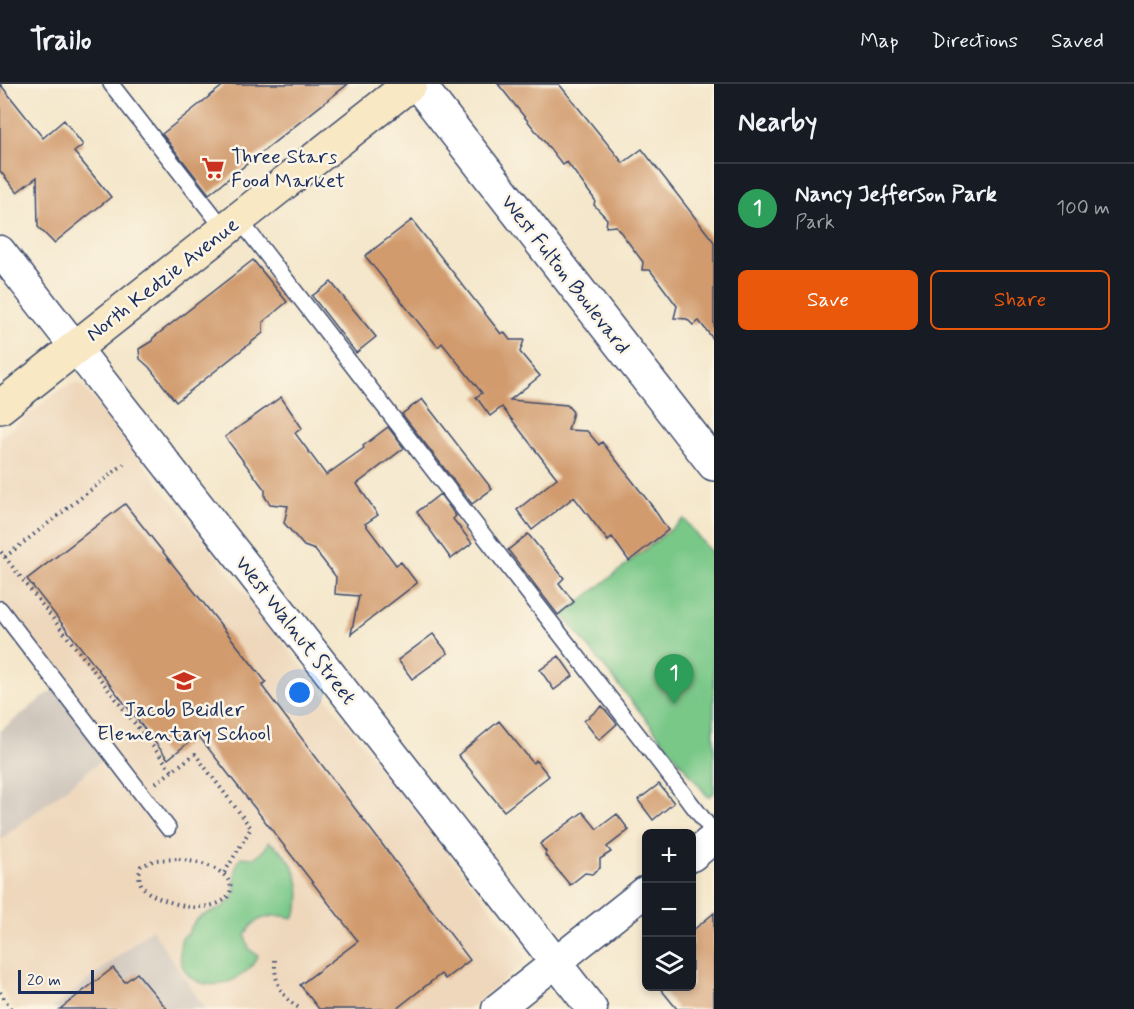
<!DOCTYPE html>
<html lang="en">
<head>
<meta charset="utf-8">
<style>
  body { margin:0; font-family:Mynerve,sans-serif; background:#242831; color:#f1f3f6 }
  .controls { position:absolute; right:18px; bottom:18px; display:grid; overflow:hidden; border-radius:9px; box-shadow:0 3px 9px #0003 }
  .controls button { width:54px; height:54px; display:grid; place-items:center; padding:0; border:0; border-bottom:2px solid #363941; background:#171b24; color:#f1f3f6; font:30px sans-serif }
  .scale { position:absolute; left:18px; bottom:15px; width:76px; box-sizing:border-box; padding-left:6px; border:3px solid #1b2f5e; border-top:0; font-size:16px; line-height:21px; white-space:nowrap; color:#1b2f5e; -webkit-text-stroke:4px #fcf5e5; paint-order:stroke }
  .you { position:absolute; left:300px; top:609px; width:21px; height:21px; margin:-15px; border:4px solid #fff; border-radius:50%; background:#1a73e8; box-shadow:0 0 0 9px #1a73e833 }
  .badge { display:grid; place-items:center; width:39px; height:39px; border-radius:50%; background:#ea580c; color:#fff; font-size:20px; font-weight:700 }
  .pin { position:absolute; translate:-50% -50px; filter:drop-shadow(0 2px 3px #0008) }
  .pin::after { content:''; position:absolute; top:32px; width:21px; height:18px; background:inherit; clip-path:polygon(0 0,100% 0,50% 100%) }
  .list { margin:0; padding:0; list-style:none }
  h2 { display:flex; justify-content:space-between; align-items:center; height:78px; margin:0; padding:0 24px; font-size:26px }
  h2 small { font-size:20px; font-weight:400; color:#9ea1a6 }
  .list li { display:grid; grid-template-columns:39px 1fr auto; gap:18px; align-items:center; box-sizing:border-box; height:90px; padding:0 24px; border-top:2px solid #363941 }
  .list b { display:block; font-size:22px; white-space:nowrap }
  .list p { margin:0; font-size:20px; white-space:nowrap; color:#9ea1a6 }
  .list em { font-size:20px; font-style:normal; color:#9ea1a6 }
  .actions { display:flex; gap:12px; padding:18px 24px }
  .actions a { flex:1; padding:14px 0; border:2px solid #ea580c; border-radius:9px; text-align:center; font-size:21px; color:#ea580c }
  .actions .main { background:#ea580c; color:#fff }
  .icon { flex:none; width:33px; height:33px; fill:none; stroke:currentColor; stroke-width:2; stroke-linecap:round; stroke-linejoin:round }
  .map { position:relative; flex:none; width:714px; height:925px; overflow:hidden }
  header { display:flex; align-items:center; gap:36px; box-sizing:border-box; height:84px; padding:0 30px; background:#171b24; border-bottom:2px solid #363941 }
  header strong { font-size:28px }
  nav { display:flex; gap:33px; margin-inline-start:auto; font-size:21px }
  main { display:flex }
  aside { flex:1; background:#171b24 }
  .map>svg:first-child { display:block }
  .built { fill:#eed7bb }
  .industrial { fill:#ccc2b9 }
  .green { fill:#79c888; stroke:#4a7c73; stroke-width:1.5 }
  .building { fill:#d19b6e }
  .lines { fill:none; stroke-linecap:round; stroke-linejoin:round }
  .service-casing { stroke:#3c4b6e; stroke-width:18 }
  .minor-casing { stroke:#3c4b6e; stroke-width:33 }
  .tertiary-casing { stroke:#3c4b6e; stroke-width:36 }
  .secondary-casing { stroke:#3c4b6e; stroke-width:36 }
  .path { stroke:#3c4b6e; stroke-width:4; stroke-dasharray:1.5 4.5; stroke-linecap:butt }
  .service { stroke:#fff; stroke-width:15 }
  .minor { stroke:#fff; stroke-width:30 }
  .tertiary { stroke:#fff; stroke-width:33 }
  .secondary { stroke:#f8e8c3; stroke-width:33 }
  .labels { text-anchor:middle; stroke-width:5; stroke-linejoin:round; paint-order:stroke }
  .poi-label { font-size:21px; fill:#1b2f5e; stroke:#fcf5e5; text-anchor:start }
  .street-label { font-size:21px; fill:#1b2f5e; stroke:#fcf5e5 }
</style>
</head>
<body>
<header>
<strong>Trailo</strong>
<nav><a>Map</a><a>Directions</a><a>Saved</a></nav>
</header>
<main>
<div class="map">
<svg width="714" height="925" viewBox="0 0 714 925">
  <rect width="100%" height="100%" fill="#fcf5e5"/>
  <filter id="ink" filterUnits="userSpaceOnUse"><feTurbulence type="fractalNoise" baseFrequency=".0167" numOctaves="2"/><feDisplacementMap in="SourceGraphic" scale="12" xChannelSelector="R" yChannelSelector="G"/><feConvolveMatrix kernelMatrix="1 2 1 2 8 2 1 2 1" color-interpolation-filters="sRGB"/></filter>
  <filter id="wash" filterUnits="userSpaceOnUse"><feTurbulence type="fractalNoise" baseFrequency=".008" numOctaves="4" result="noise"/><feDisplacementMap in="SourceGraphic" scale="24" xChannelSelector="R" yChannelSelector="G"/><feGaussianBlur stdDeviation="1.35" result="paint"/><feColorMatrix in="noise" values="0 0 0 0 0 0 0 0 0 0 0 0 0 0 0 0 0 1.4 0 .05"/><feComposite in="paint" operator="in"/></filter>
  <g filter="url(#wash)">
    <rect width="100%" height="100%" fill="#f4e7cb"/>
    <path class="built" d="M77,299L82,301L521,863L525,871L524,879L468,925H205L152,845L52,925H14L0,903V756L109,670L0,525V353L64,303Z"/>
    <path class="industrial" d="M58,602L110,670L0,756V647Z
      M152,845L205,925H52Z"/>
    <path class="green" d="M684,435L714,472V709L708,713L563,531Z
      M268,758C294,771 309,808 293,834C274,829 254,832 245,851L249,865L258,872C236,915 167,910 182,853L188,850C198,824 214,833 229,818C241,806 229,787 241,773L254,774L265,765Z"/>
    <g id="blocks">
      <path class="building" d="M0,0L43,54L64,36L83,61L74,68L111,113L54,159L38,143L37,93L17,108L0,87Z
        M225,0H348L209,110L162,50Z
        M498,0H559L623,79L642,65L714,158V256L699,237L693,241L687,235L674,234L677,222L650,186H642L643,178L616,142L606,143L607,135L594,121L595,116L567,78L563,81Z
        M412,136L501,250L504,248L510,256H524L520,268L540,292L510,316L567,321L573,328L568,346L587,347L599,361L602,358L652,422L668,446L629,477L612,453L608,457L574,413L532,446L517,426L557,394L502,323L490,332L476,313L482,309L442,259L438,263L365,172Z
        M253,176L287,218L263,238V249L176,318L149,283L140,275L139,265L152,257L153,254Z
        M331,198L376,253L356,269L312,212Z
        M281,313L302,344L295,349L326,391L364,364L363,362L388,343L404,364L357,400L378,431L365,440L396,481L401,478L417,499L351,550L359,512L335,510L336,493L315,466L304,462L284,439L288,422L270,420L265,413V406L225,353Z
        M422,315L492,405L472,420L402,330Z
        M440,410L456,432L453,435L472,459L451,475L417,428Z
        M125,420L266,598L262,602L470,876L445,895L441,890L396,925H319L300,901L358,857L198,651L168,675L27,495Z
        M528,450L564,494L559,499L574,518L558,531L508,466Z
        M433,550L448,569L412,595L398,576Z
        M559,572L573,592L554,606L540,586Z
        M602,622L617,640L599,656L584,637Z
        M499,637L533,679L536,676L549,692L504,727L458,671Z
        M659,700L674,719L653,736L638,716Z
        M583,728L597,745L617,730L629,746L607,763L611,768L600,775V784L592,790L585,789L570,801L545,771L546,768L540,760Z
        M714,829V925H677L659,903H692V847Z
        M113,884L125,898L137,889L167,925H60Z"/>
    </g>
  </g>
  <g filter="url(#ink)">
    <use href="#blocks" fill-opacity="0" stroke="#3c4b6e" stroke-width="1.5"/>
    <g class="lines">
      <g class="service-casing">
        <path id="service" d="M111,0L225,146
          M239,135L714,749
          M0,525L168,744"/>
      </g>
      <g class="minor-casing">
        <path id="minor" d="M0,167L592,925
          M692,772L714,754
          M497,925L646,807"/>
      </g>
      <g class="tertiary-casing">
        <path id="tertiary" d="M418,0L714,380"/>
      </g>
      <g class="secondary-casing">
        <path id="secondary" d="M0,323L410,0"/>
      </g>
      <path class="path" d="M1,468L172,687
        M5,473L124,380
        M156,699L195,670L251,744L223,791
        M179,775C188,777 197,778 206,781C243,794 237,822 198,823C186,824 173,819 162,815C145,809 135,800 141,782L155,776Z
        M275,876C274,897 281,914 301,925
        M0,908L11,925"/>
      <use href="#service" class="service"/>
      <use href="#minor" class="minor"/>
      <use href="#tertiary" class="tertiary"/>
      <use href="#secondary" class="secondary"/>
    </g>
  </g>
  <defs>
    <g id="supermarket-bare" transform="scale(1.8)"><path d="M-6-5.5h2.5l.6 2H6L4.5 2H-2.5L-4.4-4H-6ZM-1.5 3.2a1.3 1.3 0 1 0 .1 0ZM3 3.2a1.3 1.3 0 1 0 .1 0Z" fill="#c8321e" stroke="#fcf5e5" stroke-width="2.5" paint-order="stroke"/></g>
    <g id="school-bare" transform="scale(1.8)"><path d="M0-5L7-2L0 1L-7-2ZM-4 1L0 2.5L4 1V4Q0 6-4 4Z" fill="#c8321e" stroke="#fcf5e5" stroke-width="2.5" paint-order="stroke"/></g>
  </defs>
  <g fill-rule="evenodd">
    <use href="#supermarket-bare" x="213" y="84"/>
    <use href="#school-bare" x="184" y="597"/>
  </g>
  <g class="labels">
    <g class="poi-label">
      <text x="231" y="79">Three Stars<tspan x="231" dy="24">Food Market</tspan></text>
      <text x="184" y="632" text-anchor="middle">Jacob Beidler<tspan x="184" dy="24">Elementary School</tspan></text>
    </g>
    <g class="street-label">
      <text transform="translate(566 190) rotate(52)" y="7">West Fulton Boulevard</text>
      <text transform="translate(162 195) rotate(-38)" y="7">North Kedzie Avenue</text>
      <text transform="translate(296 546) rotate(52)" y="7">West Walnut Street</text>
    </g>
  </g>
</svg>
<div class="controls">
<button>+</button>
<button>−</button>
<button><svg class="icon" aria-label="layers" viewBox="0 0 24 24"><path d="M12 4l9 5-9 5-9-5zM3 14l9 5 9-5"/></svg></button>
</div>
<div class="scale">20 m</div>
<div class="you"></div>
<div class="pin badge" style="left:674px;top:620px;background:#2e9e5b">1</div>
</div>
<aside>
<h2>Nearby<small></small></h2>
<ul class="list">
<li><span class="badge" style="background:#2e9e5b">1</span><div><b>Nancy Jefferson Park</b><p>Park</p></div><em>100 m</em></li>
</ul>
<div class="actions"><a class="main">Save</a><a>Share</a></div>
</aside>
</main>
</body>
</html>
